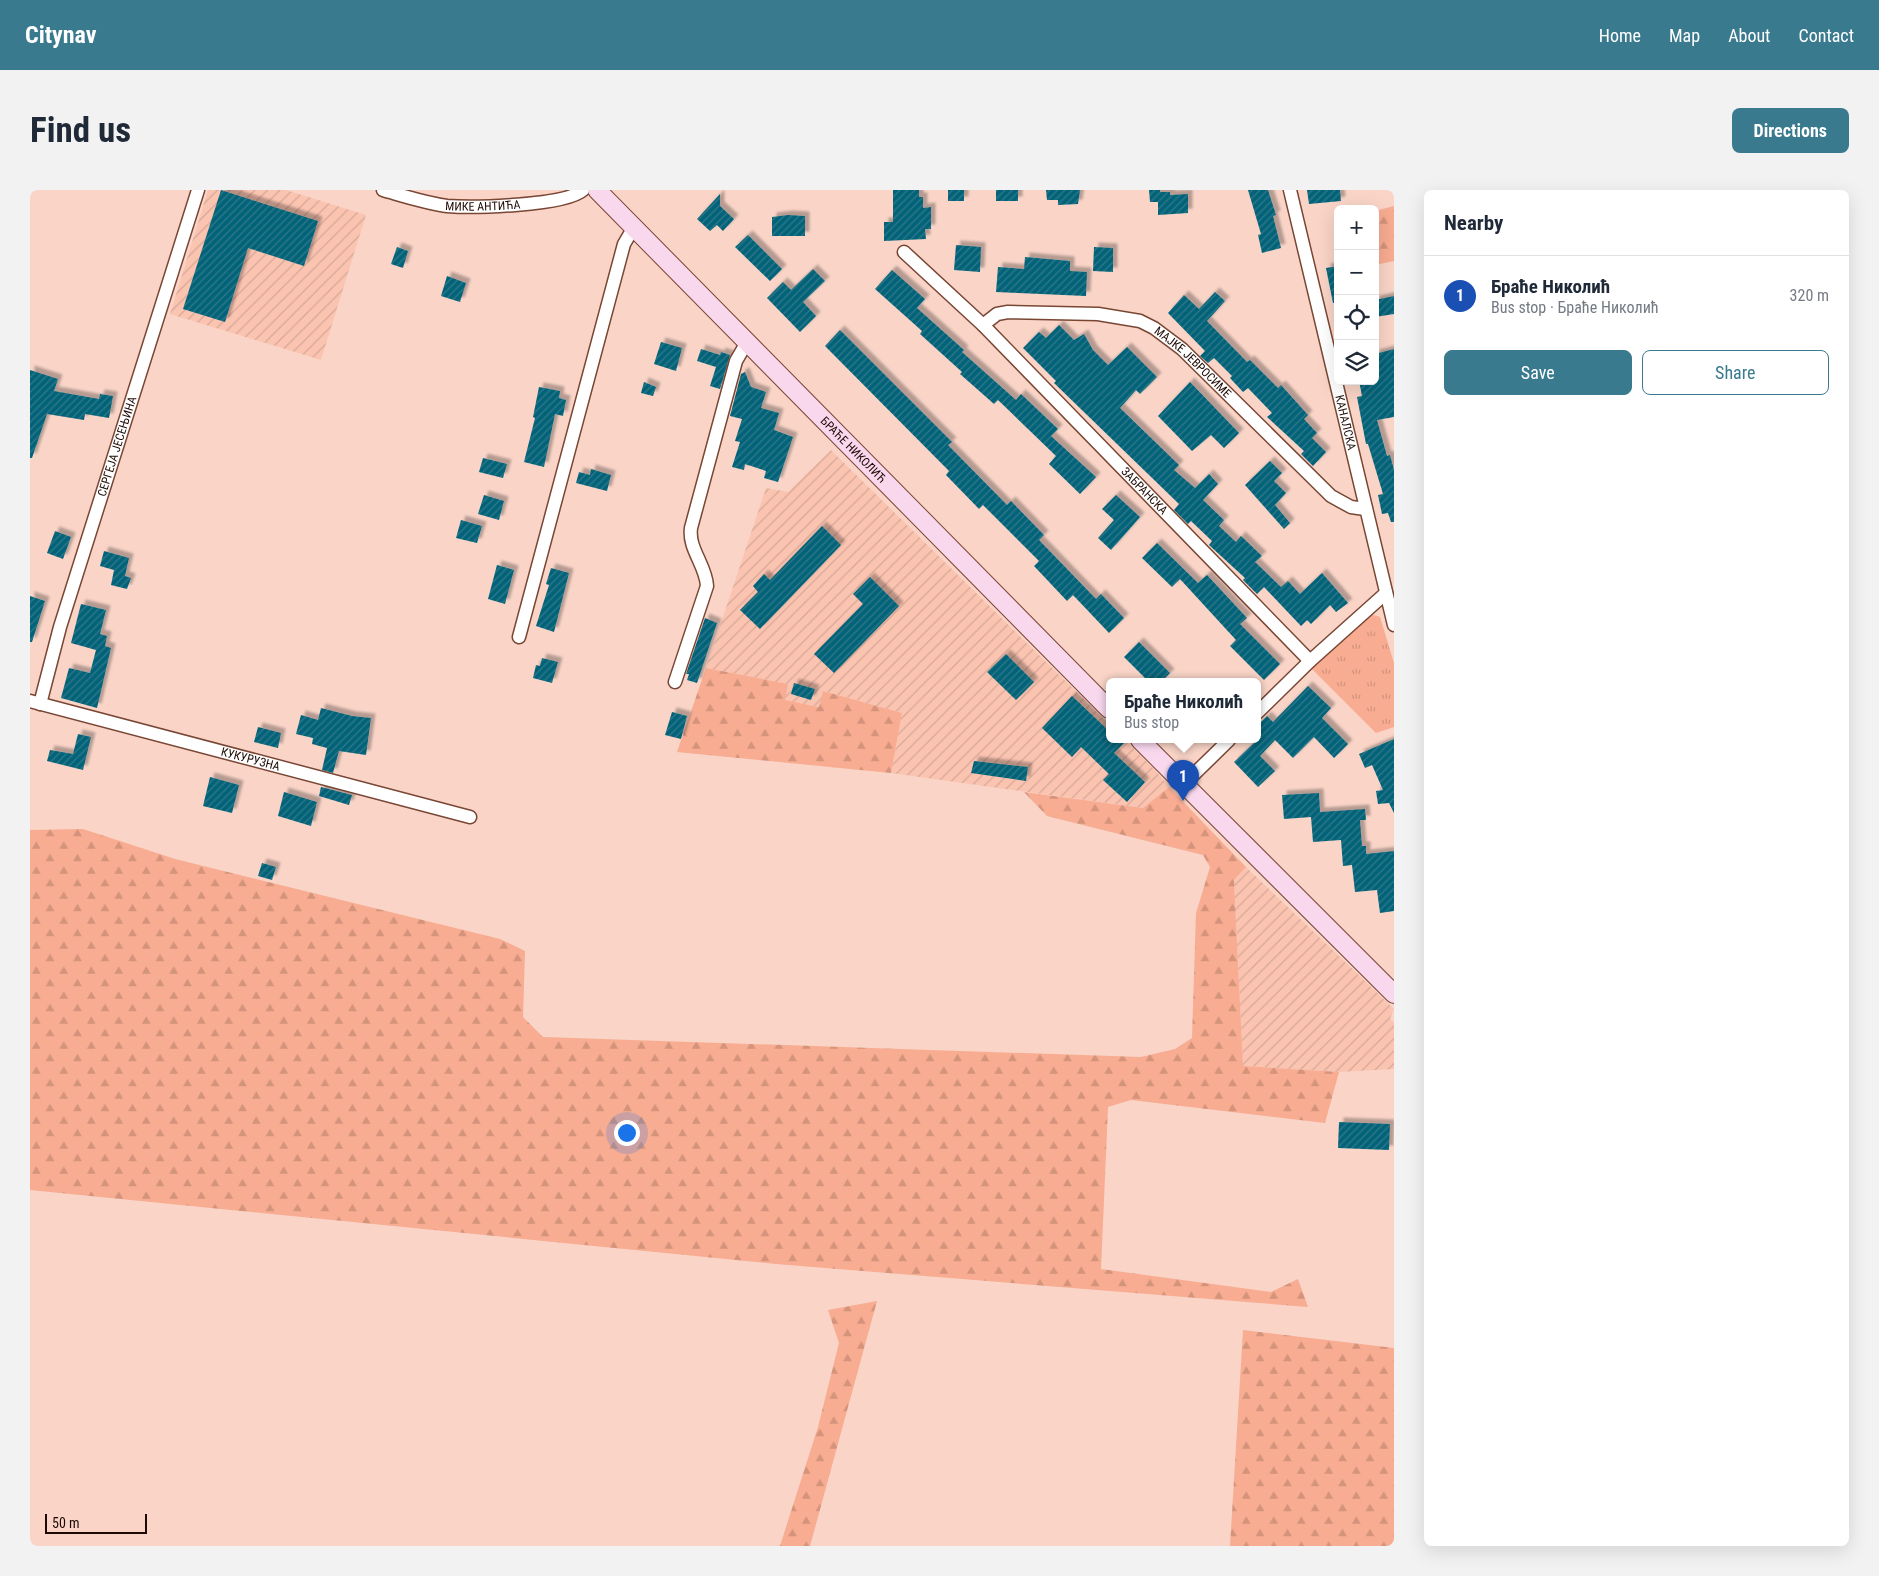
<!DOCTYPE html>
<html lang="en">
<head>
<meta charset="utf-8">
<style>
  body { margin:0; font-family:"Roboto Condensed",sans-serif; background:#f2f2f3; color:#1f2937 }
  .controls { position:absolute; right:15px; top:15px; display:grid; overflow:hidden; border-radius:8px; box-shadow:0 5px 20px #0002 }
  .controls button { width:45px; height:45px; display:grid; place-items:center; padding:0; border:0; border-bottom:1px solid #e0e1e3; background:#fff; color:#1f2937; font:25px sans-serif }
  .scale { position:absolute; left:15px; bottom:12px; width:102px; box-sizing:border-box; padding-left:5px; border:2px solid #1e0a04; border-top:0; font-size:14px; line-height:18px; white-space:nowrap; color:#1e0a04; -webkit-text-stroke:4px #f9d4c7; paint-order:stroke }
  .you { position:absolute; left:596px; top:942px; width:18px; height:18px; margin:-12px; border:4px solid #fff; border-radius:50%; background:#1a73e8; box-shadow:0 0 0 8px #1a73e833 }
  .badge { display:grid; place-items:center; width:32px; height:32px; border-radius:50%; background:#3a7a8e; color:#fff; font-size:16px; font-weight:700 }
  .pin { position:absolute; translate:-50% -41px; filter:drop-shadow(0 1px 2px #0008) }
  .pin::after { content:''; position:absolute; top:26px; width:18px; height:15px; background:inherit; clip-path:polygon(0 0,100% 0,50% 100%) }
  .popup { position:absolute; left:1076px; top:488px; width:155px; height:65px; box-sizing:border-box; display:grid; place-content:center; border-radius:8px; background:#fff; filter:drop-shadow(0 1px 4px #0005); font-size:16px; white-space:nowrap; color:#747a83 }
  .popup b { font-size:19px; color:#1f2937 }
  .popup::after { content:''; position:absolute; left:50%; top:100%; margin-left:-10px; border:10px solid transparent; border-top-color:#fff }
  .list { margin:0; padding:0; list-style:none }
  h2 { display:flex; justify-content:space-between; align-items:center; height:65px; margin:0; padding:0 20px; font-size:21px }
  h2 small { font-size:16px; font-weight:400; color:#747a83 }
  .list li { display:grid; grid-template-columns:32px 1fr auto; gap:15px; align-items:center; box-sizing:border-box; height:80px; padding:0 20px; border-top:1px solid #e0e1e3 }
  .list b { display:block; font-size:19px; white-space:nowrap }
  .list p { margin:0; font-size:16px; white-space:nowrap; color:#747a83 }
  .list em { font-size:16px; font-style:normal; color:#747a83 }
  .actions { display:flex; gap:10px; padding:15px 20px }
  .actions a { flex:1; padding:11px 0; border:1px solid #3a7a8e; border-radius:8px; text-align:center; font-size:18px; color:#3a7a8e }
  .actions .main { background:#3a7a8e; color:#fff }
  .icon { flex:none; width:28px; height:28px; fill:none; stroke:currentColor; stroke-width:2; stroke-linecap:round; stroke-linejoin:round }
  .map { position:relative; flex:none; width:1364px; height:1356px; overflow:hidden; border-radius:8px }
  header { display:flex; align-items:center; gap:30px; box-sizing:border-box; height:70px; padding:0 25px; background:#3a7a8e; color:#fff }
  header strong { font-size:24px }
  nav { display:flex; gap:28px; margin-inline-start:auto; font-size:18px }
  .intro { display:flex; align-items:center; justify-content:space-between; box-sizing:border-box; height:120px; padding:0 30px }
  h1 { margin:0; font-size:35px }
  .button { padding:12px 22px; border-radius:8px; background:#3a7a8e; color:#fff; font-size:18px; font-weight:700 }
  main { display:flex; gap:30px; padding:0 30px }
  aside { flex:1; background:#fff; border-radius:8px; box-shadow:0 5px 20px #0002 }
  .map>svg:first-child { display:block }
  .industrial { fill:url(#industrial-furrows) }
  .forest { fill:url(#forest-firs) }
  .park { fill:url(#park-tufts) }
  .building { fill:url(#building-hatch); filter:url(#shadow) }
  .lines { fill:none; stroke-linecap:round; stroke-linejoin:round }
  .street-casing { stroke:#794634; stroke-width:15 }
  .secondary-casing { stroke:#794634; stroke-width:20 }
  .street { stroke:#fff; stroke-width:12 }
  .secondary { stroke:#f9d8ee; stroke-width:18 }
  .labels { text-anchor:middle; stroke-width:5; stroke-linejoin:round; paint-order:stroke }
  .street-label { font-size:12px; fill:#1e0a04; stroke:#f9d4c7 }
</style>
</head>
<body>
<header>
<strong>Citynav</strong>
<nav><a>Home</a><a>Map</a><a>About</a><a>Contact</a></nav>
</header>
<div class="intro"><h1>Find us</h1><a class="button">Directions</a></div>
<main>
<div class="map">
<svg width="1364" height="1356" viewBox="0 0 1364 1356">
  <defs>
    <pattern id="industrial-furrows" width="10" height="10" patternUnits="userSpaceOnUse" patternTransform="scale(1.25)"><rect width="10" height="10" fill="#fbc4b1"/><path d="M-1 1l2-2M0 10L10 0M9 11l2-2" fill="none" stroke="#d7a797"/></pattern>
    <pattern id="forest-firs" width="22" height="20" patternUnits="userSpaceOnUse" patternTransform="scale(1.25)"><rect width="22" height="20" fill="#f8ac91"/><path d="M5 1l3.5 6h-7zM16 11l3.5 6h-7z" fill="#d4937b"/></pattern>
    <pattern id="park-tufts" width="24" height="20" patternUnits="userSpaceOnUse" patternTransform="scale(1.25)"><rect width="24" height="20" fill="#f8ac91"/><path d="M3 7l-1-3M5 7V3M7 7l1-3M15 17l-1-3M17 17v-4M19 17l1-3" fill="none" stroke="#d4937b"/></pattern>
    <pattern id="building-hatch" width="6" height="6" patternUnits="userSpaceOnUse" patternTransform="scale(1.25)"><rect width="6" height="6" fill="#046379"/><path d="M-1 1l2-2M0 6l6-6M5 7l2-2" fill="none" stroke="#327888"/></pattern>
    <filter id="shadow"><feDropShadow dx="4.5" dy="-4.5" stdDeviation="1" flood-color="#0004"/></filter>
  </defs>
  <rect width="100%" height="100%" fill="#f9d4c7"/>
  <path class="industrial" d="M178,0H256L336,25L291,170L140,124Z
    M801,260L1079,534V550H1095L1125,580L1139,597L1113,618L861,583L872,523L793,501L790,517L754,510L757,494L676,478L736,298L758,302Z
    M1216,677L1364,819L1360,829L1364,832V879L1309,882L1213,876L1204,689Z"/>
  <path class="forest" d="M1364,16V71L1345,75V21Z
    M676,478L758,494L755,510L789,517L793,501L872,523L861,583L647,562Z
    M1139,597L1216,677L1204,690L1213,876L1309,882L1295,933L1101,910L1078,917L1071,1079L1241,1102L1268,1089L1278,1117L746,1074L0,1000V640L53,639L145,669L470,749L495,761L493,827L513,847L1111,867L1145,859L1162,848L1166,723L1180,677L1173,665L1017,626L994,602L1113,618Z
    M847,1111L780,1356H750L788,1237L809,1153L798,1120Z
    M1213,1140L1364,1158V1356H1200Z"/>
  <path class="park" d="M1340,424L1350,427L1364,473V537L1346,543L1280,477Z"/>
  <path class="building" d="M191,0L288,31L274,76L218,58L195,132L153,119Z
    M863,0H889V7H893V18L901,17V39H895L896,49L854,51V32H863Z
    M918,0H934V11H918Z
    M966,0H988V11H966Z
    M1016,0H1050L1048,14L1028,15V10H1017Z
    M1119,0H1130V2H1140V5L1158,4V23L1128,25V12H1120Z
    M1218,0H1238L1246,25L1243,26L1251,58L1232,63L1228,45L1231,44Z
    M1277,0H1310L1311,11L1279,14Z
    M690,4V16L704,29L693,41L687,35L680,41L667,29Z
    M758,25L775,26V46H742V27Z
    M718,45L752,79L740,91L705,57Z
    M926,55L951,57L950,82L924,80Z
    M367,57L378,61L373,78L361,74Z
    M1064,57L1083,58V82L1063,81Z
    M995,67L1040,71V81L1057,82L1056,106L966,102L968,77L994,79Z
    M1308,76V113H1303L1296,78Z
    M783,79L795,91L773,112L786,126L770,142L737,108L753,92L761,100Z
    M862,80L895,109L887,118L934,160L932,162L986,210L991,204L1028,239L1021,246L1066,287L1050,304L1019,274L1026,266L968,210L964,214L930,184L932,182L890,144L892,141L845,99Z
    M417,86L436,93L430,112L411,106Z
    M1185,102L1195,111L1177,131L1217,172L1220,170L1248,198L1251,195L1278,225L1274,229L1287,243L1282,248L1296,262L1283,276L1271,264L1274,261L1237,227L1242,223L1218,198L1213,202L1200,188L1202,186L1184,168L1178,173L1170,166L1175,161L1138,123L1154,105L1169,119Z
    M1364,106V124L1345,127V110Z
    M1029,135L1044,150L1054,144L1063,160L1078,175L1097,157L1127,187L1110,204L1106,200L1090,218L1149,275L1144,280L1165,298L1179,284L1188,294L1173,310L1194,330L1189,336L1206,352L1211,346L1232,366L1225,372L1251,397L1258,391L1270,404L1292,383L1318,413L1306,422L1300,415L1281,434L1277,430L1271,436L1234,397L1227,404L1213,390L1215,388L1179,355L1182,351L1161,331L1158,334L1144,320L1149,314L1024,193L1026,191L993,158L1009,142L1016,148Z
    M810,140L922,252L918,255L977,315L981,311L1014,345L1009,350L1066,409L1071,404L1094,428L1079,443L1043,405L1037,411L1004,376L1009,371L953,315L949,319L916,285L919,281L795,156Z
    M631,152L652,158L646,181L624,174Z
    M671,159L690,165L691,162L700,165L690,199L680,196L686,177L667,171Z
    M1364,159V227L1347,230L1357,266L1360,265L1364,280V332H1361L1358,323L1352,324L1348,305L1353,304L1338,254H1336L1327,207L1332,206L1329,191H1345V164Z
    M0,180L28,189L24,201L69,209L70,204L83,206L79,228L55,224L54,230L17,224L2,268H0Z
    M715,182L721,197L736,202L731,218L749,223L744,240L763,247L748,292L734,288L736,281L715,274L714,280L702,277L710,252L705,251L712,229L700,226L711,184Z
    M614,192L626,197L623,206L611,203Z
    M1160,192L1209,243L1194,258L1181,245L1162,261L1128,226Z
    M509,197L530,201L529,208L536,210L533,226L525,224L514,277L494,272L505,228L503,227Z
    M453,268L477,274L473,288L449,282Z
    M1240,271L1252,283L1244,291L1256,303L1245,315L1260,333L1254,339L1215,295Z
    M561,279L581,285L577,301L546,293L549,282L560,285Z
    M454,305L474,311L469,330L448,324Z
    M1086,305L1110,327L1081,360L1068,348L1084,330L1072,319Z
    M431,330L452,336L447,353L426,348Z
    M792,336L811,355L730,439L710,420L728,402L723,396L734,384L740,390Z
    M25,341L41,347L33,369L17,363Z
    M1127,353L1168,393L1177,385L1217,428L1210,434L1250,474L1234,490L1200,456L1206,450L1150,389L1142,397L1112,368Z
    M74,361L99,368L95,386L101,388L97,399L81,395L84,380L70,376Z
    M467,375L484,380L475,414L458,409Z
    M521,378L539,383L524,442L506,436L519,395L516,394Z
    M840,387L869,416L804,483L784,464L833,414L823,404Z
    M0,406L15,411L2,452H0Z
    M51,414L76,420L70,444L77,446L75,456L81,458L67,518L31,508L39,478L60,483L66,460L41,453Z
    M675,428L687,433L667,493L657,490L659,484H656Z
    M1109,452L1140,483L1131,492H1119L1094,467Z
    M976,464L1004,492L986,510L957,482Z
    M512,468L528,472L522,493L503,488L506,475L510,476Z
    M764,493L785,499L781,510L761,504Z
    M1278,496L1301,518L1292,528L1318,554L1304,568L1284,547L1263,568L1245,550L1230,566L1245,581L1228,597L1204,572L1227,550V536L1237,526L1243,532Z
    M1042,506L1079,541V550H1097L1084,563L1115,592L1097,612L1073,590L1079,584L1051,557L1042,567L1012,538Z
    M291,518L322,526L341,528L336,565L309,561L303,583L292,580L297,558L282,554L283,548L266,544L271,525L288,530Z
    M642,522L657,526L651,549L635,545Z
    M228,537L251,543L248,558L224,552Z
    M48,544L61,547L53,580L17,571L20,560L43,564Z
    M1364,549V623L1359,613L1348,614L1346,601L1353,600L1342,575L1335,578L1329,564Z
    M944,571L998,577L996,591L941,583Z
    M180,587L209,595L202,623L173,616Z
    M291,597L322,605L319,615L289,606Z
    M254,602L287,612L281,636L248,626Z
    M1289,603L1290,622L1335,619L1336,630H1330L1332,656H1336V664L1364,661V721L1350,723L1347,700L1325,702L1322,675L1313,676L1311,650L1283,652L1281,627L1254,629L1252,605Z
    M232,673L246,677L242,690L228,686Z
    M1309,932L1360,934L1359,960L1308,958Z"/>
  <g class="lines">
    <g class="street-casing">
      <g id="street">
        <path id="s1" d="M353,0C374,6 395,13 417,16C442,18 535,16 553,0"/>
        <path id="s2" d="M1260,0L1364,435"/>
        <path id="s3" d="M874,62L953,135L1280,471"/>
        <path id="s4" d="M953,135L967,124L978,122L1068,124L1110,131L1124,138L1152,159L1301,306L1321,317L1335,319"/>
        <path d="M489,447L594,54L604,37"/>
        <path d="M645,492L677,396C676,375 658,359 661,338L706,171L717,152"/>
        <path id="s5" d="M0,511L440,627"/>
        <path id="s6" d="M10,514L30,437L168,0"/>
        <path d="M1227,523L1280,471L1356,403"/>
        <path d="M1154,594L1199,550"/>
      </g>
    </g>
    <g class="secondary-casing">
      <g id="secondary">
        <path id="s7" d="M567,0L1079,519"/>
        <path d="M1110,550L1364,804"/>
      </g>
    </g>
    <use href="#street" class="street"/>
    <use href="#secondary" class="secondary"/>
  </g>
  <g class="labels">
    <g class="street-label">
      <text dy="4" stroke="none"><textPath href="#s1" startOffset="102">МИКЕ АНТИЋА</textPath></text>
      <text dy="4" stroke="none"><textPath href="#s4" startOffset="229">МАЈКЕ ЈЕВРОСИМЕ</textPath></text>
      <text dy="4" stroke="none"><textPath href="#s2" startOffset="239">КАНАЛСКА</textPath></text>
      <text dy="4" stroke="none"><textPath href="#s6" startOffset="269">СЕРГЕЈА ЈЕСЕЊИНА</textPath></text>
      <text dy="4" stroke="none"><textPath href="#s7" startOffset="365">БРАЋЕ НИКОЛИЋ</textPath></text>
      <text dy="4" stroke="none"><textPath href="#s3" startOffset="339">ЗАБРАНСКА</textPath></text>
      <text dy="4" stroke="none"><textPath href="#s5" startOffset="228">КУКУРУЗНА</textPath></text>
    </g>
  </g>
</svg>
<div class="controls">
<button>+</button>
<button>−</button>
<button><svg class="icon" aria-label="locate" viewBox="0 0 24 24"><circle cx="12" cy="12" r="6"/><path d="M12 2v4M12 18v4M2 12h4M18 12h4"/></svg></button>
<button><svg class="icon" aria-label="layers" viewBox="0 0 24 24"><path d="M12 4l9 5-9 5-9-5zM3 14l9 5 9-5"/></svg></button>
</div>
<div class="scale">50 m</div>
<div class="you"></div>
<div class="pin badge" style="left:1153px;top:611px;background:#1a4fb4">1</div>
<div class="popup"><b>Браће Николић</b>Bus stop</div>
</div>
<aside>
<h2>Nearby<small></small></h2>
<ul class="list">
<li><span class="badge" style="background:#1a4fb4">1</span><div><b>Браће Николић</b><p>Bus stop · Браће Николић</p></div><em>320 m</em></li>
</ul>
<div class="actions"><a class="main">Save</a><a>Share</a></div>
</aside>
</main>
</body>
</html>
